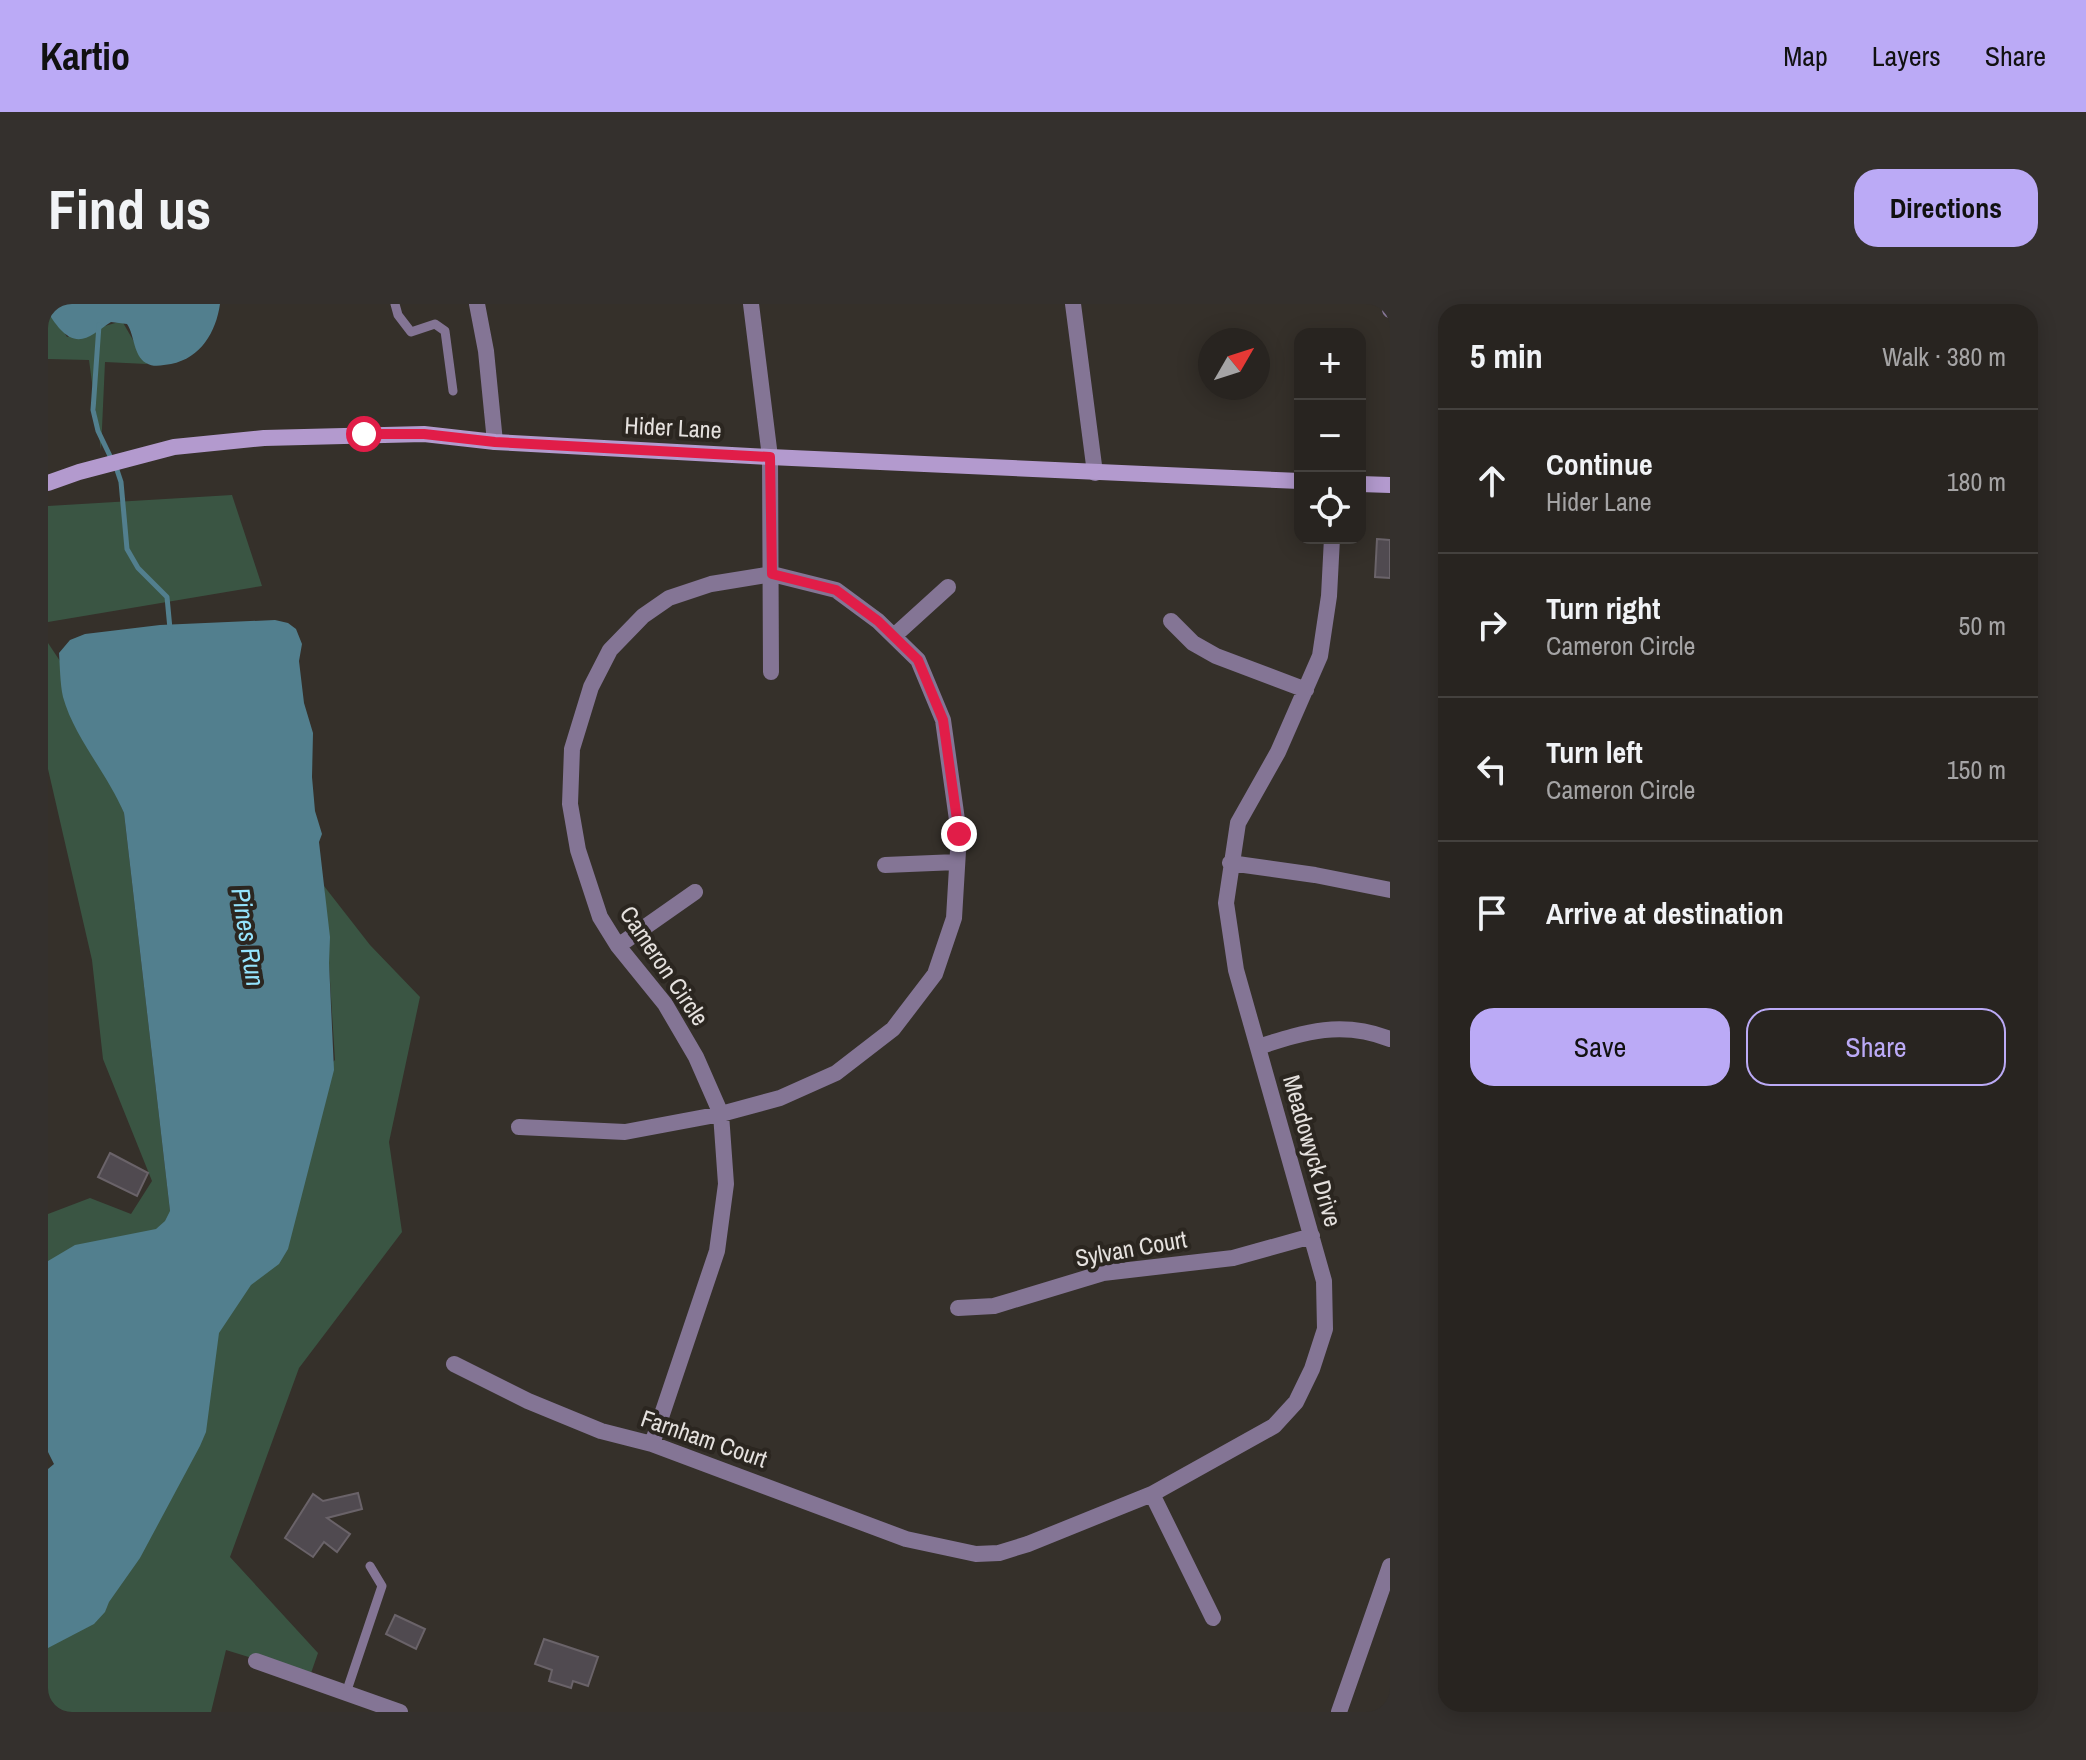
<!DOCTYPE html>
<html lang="en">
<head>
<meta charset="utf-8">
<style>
  body { margin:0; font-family:"Archivo Narrow",sans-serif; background:#34302d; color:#f1f3f6 }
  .controls { position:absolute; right:24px; top:24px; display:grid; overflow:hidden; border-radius:16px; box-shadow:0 4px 20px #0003 }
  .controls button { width:72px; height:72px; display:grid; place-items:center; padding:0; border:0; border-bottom:2px solid #44413e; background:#282420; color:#f1f3f6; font:40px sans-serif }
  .compass { position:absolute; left:1150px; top:24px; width:72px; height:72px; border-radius:50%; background:#282420; box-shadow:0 4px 20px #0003; rotate:51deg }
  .stop { position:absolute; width:24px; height:24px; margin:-18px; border:6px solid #e11d48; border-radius:50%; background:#fff }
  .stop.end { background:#e11d48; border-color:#fff; box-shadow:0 2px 8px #0008 }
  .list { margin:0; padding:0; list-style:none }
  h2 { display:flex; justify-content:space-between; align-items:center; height:104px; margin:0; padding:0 32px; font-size:34px }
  h2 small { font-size:26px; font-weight:400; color:#a5a4a5 }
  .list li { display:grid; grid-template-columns:52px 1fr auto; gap:24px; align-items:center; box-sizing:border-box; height:144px; padding:0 32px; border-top:2px solid #44413e }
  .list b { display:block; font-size:30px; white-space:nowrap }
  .list p { margin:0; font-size:26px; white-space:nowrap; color:#a5a4a5 }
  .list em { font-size:26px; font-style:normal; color:#a5a4a5 }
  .actions { display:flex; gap:16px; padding:24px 32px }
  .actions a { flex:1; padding:18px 0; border:2px solid #bbaaf6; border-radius:24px; text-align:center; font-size:28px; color:#bbaaf6 }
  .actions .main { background:#bbaaf6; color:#111 }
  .icon { flex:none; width:44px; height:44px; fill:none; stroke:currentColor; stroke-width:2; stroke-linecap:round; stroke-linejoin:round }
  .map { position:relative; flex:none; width:1342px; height:1408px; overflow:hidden; border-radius:24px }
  header { display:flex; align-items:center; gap:48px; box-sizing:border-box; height:112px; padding:0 40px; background:#bbaaf6; color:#111 }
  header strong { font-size:38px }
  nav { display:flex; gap:44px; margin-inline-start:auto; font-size:28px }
  .intro { display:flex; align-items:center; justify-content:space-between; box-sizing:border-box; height:192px; padding:0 48px }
  h1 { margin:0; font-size:56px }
  .button { padding:20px 36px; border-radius:24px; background:#bbaaf6; color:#111; font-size:28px; font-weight:700 }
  main { display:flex; gap:48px; padding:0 48px }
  aside { flex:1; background:#282420; border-radius:24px; box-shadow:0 4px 20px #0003 }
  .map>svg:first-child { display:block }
  .green { fill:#3a5543 }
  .water { fill:#527f8e }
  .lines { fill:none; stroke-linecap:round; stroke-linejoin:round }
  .stream { stroke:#527f8e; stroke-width:5 }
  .building { fill:#504a50; stroke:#6a6369; stroke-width:2 }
  .lane { stroke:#847595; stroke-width:9 }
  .street { stroke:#847595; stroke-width:16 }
  .secondary { stroke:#b39ace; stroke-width:16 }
  .route { stroke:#e11d48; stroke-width:10 }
  .labels { text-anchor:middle; stroke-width:8; stroke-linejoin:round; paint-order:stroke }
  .street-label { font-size:24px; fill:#e5e1de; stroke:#2b2620 }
  .water-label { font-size:26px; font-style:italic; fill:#95e4fd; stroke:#2b2620 }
</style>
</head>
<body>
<header>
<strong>Kartio</strong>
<nav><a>Map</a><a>Layers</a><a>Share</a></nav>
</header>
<div class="intro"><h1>Find us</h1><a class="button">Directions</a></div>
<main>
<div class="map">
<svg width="1342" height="1408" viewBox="0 0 1342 1408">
  <rect width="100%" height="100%" fill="#35302a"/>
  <path class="green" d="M0,0L19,33L74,17L99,60L57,58L53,146L41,56L0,55Z
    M184,191L214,282L0,318V202Z
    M0,339L12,357L76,509L122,907L287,756L276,582L322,641L372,693L341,838L354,928L251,1064L182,1253L270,1349L262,1372L178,1346L163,1408H0V1290L46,1320L0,963V910L42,894L83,910L104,877L55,755L44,656L0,465Z"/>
  <path class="water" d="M0,0H172C168,28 153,54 123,60C115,61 106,64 98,59C85,51 87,32 79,20L63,18C43,31 31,46 11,24C4,15 0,11 0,0Z
    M227,316L240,319L248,325L254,340L251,357L256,399L265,429L264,473L267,507L274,530L271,538L282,633L281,659L286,766L240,945L231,960L203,981L171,1029L158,1128L152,1142L92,1254L61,1298L57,1308L46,1320L0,1344V1165L6,1160L0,1148V957L27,941L108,925L117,917L122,907L76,509C59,469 26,433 15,393C12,379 12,363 11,349L22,336L37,330L112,321Z"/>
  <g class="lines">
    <path class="stream" d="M51,21L45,106L50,127L63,154
      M68,163L73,178L79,245L90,264L119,293L122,325"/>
  </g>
  <path class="building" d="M1329,235L1342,236V274L1327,273Z
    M62,849L100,869L89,892L50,873Z
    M310,1189L314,1205L279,1214L302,1230L289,1248L276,1238L265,1253L237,1234L265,1190L275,1197Z
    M347,1311L377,1325L368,1345L338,1330Z
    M496,1335L550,1353L540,1382L525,1377L523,1384L501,1377L504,1366L487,1360Z"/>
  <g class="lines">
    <path class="lane" d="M347,0L350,11L363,28L387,20L397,27L405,87
      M298,1389L334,1282L322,1262"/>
    <path class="street" d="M429,0L438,47L447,138
      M703,0L722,153L723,368
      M1025,0L1047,169
      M1341,0L1342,6
      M1123,317L1145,339L1168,352L1258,386
      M846,332L900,283
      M1182,559L1267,571L1342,586
      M837,561L909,558
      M570,642L647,588
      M1210,743C1257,728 1293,716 1342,735
      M471,823L577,828L673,810L732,794L788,769L845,725L887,670L906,614L911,530L895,416L870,356L830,317L788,286L724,270L663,280L621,294L595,312L562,346L543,383L524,445L522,500L530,546L552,613L570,642L617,700L648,753L673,810L678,880L669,947L604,1140
      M910,1004L946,1002L1055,969L1185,954L1264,932
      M406,1060L480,1097L553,1127L604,1140L858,1235L928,1250L951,1249L980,1240L1104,1190L1226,1122L1248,1098L1264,1065L1277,1025L1276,977L1188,666L1178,599L1190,519L1230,448L1272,352L1281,292L1284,234
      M1104,1190L1165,1314
      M208,1357L352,1408
      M1291,1408L1342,1262"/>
    <path class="secondary" d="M0,179L31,168L126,143L216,134L376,130L447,138L722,153L1252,177
      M1312,180L1342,181"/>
  </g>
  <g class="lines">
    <path class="route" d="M316,130H376L447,138L722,153L724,270L788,286L830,317L870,356L895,416L911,530"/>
  </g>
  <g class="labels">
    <g class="street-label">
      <text transform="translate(625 124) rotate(3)" y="8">Hider Lane</text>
      <text transform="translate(616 662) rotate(56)" y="8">Cameron Circle</text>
      <text transform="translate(1264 847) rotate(74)" y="8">Meadowyck Drive</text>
      <text transform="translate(1083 945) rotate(-10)" y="8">Sylvan Court</text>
      <text transform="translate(656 1135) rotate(19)" y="8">Farnham Court</text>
    </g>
    <g class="water-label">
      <text transform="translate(200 633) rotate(81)" y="9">Pines Run</text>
    </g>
  </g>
</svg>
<div class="controls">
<button>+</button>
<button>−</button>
<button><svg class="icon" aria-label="locate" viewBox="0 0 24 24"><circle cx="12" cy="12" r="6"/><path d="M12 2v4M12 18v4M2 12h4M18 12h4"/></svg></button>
</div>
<svg class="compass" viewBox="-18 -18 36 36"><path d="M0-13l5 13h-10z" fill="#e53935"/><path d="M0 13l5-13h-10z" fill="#a5a4a5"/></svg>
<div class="stop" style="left:316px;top:130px"></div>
<div class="stop end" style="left:911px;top:530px"></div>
</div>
<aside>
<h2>5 min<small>Walk · 380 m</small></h2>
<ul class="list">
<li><svg class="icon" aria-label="ahead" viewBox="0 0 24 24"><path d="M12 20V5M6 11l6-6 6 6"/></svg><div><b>Continue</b><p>Hider Lane</p></div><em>180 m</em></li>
<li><svg class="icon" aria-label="right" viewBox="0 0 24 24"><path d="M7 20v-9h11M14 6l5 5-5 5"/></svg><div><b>Turn right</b><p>Cameron Circle</p></div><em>50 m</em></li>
<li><svg class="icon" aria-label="left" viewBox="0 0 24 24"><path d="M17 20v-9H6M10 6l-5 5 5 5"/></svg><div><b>Turn left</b><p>Cameron Circle</p></div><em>150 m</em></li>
<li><svg class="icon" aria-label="arrive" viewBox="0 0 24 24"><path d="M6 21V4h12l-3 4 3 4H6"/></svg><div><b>Arrive at destination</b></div></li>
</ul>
<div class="actions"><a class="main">Save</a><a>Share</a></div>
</aside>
</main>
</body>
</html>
